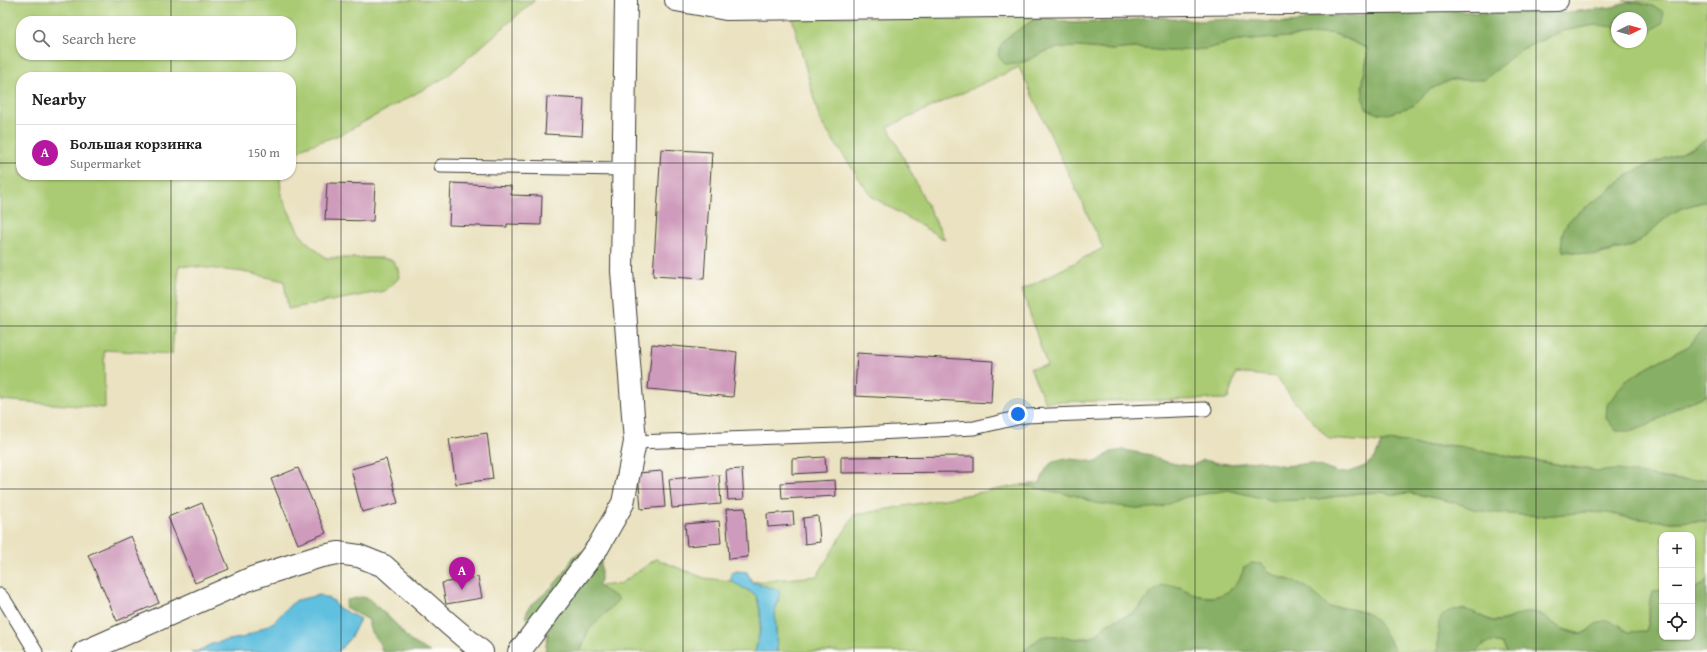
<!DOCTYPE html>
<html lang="en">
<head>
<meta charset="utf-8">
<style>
  body { margin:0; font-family:"Gentium Book Plus",serif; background:#f2f2f2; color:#222 }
  .controls { position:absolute; right:12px; bottom:12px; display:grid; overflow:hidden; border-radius:8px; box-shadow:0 1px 3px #0004 }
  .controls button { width:36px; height:36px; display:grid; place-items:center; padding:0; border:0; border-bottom:1px solid #e0e0e0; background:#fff; color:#222; font:20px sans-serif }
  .compass { position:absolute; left:1611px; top:12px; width:36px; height:36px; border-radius:50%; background:#fff; box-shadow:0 1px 3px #0004; rotate:85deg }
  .you { position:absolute; left:1018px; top:414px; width:14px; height:14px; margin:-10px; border:3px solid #fff; border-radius:50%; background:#1a73e8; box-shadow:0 0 0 6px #1a73e833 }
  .badge { display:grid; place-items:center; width:26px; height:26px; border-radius:50%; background:#b5179e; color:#fff; font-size:13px; font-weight:700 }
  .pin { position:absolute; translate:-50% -33px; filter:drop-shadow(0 1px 2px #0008) }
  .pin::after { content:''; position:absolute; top:21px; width:14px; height:12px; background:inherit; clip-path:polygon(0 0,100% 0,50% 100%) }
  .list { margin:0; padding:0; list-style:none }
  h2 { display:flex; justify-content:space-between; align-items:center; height:52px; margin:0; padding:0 16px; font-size:17px }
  h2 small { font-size:13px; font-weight:400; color:#767676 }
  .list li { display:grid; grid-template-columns:26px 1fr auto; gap:12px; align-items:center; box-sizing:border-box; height:56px; padding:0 16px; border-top:1px solid #e0e0e0 }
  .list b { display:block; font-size:15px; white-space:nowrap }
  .list p { margin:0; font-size:13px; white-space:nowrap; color:#767676 }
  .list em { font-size:13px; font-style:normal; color:#767676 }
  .icon { flex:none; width:22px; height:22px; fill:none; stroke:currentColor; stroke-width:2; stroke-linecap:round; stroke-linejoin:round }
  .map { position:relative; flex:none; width:1707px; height:652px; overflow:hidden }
  .search { position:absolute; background:#fff; box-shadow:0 1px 3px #0004; left:16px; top:16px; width:280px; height:44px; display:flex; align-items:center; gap:10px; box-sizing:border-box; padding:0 14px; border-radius:16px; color:#767676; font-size:15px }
  .panel { position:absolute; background:#fff; box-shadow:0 1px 3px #0004; left:16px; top:72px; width:280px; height:108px; border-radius:16px }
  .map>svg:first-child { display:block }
  .green { fill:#aacb73; stroke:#637448; fill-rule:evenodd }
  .forest { fill:#87af65; stroke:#526640 }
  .water { fill:#61c0df; stroke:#3e6e7e }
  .building { fill:#cf9bbc }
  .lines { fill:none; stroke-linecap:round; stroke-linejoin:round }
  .service-casing { stroke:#3b3a35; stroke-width:15 }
  .minor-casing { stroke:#3b3a35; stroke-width:24 }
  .service { stroke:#fff; stroke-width:13 }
  .minor { stroke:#fff; stroke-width:22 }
  .grid { fill:none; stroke:#1c1c1c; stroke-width:1; stroke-opacity:0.55 }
</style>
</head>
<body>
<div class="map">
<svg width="1707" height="652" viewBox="0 0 1707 652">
  <rect width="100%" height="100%" fill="#fdfcf7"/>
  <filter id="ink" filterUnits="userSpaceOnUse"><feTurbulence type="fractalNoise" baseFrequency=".025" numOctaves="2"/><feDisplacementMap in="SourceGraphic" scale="8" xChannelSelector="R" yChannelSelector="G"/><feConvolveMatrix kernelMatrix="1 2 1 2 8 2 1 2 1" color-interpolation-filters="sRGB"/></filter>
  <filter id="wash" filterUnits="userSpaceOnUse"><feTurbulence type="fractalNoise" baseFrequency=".012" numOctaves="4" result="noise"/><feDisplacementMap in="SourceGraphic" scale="16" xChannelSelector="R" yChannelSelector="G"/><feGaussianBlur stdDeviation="0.9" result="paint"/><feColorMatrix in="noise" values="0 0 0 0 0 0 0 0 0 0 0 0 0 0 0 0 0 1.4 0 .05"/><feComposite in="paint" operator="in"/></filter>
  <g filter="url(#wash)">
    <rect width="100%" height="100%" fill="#eae2c0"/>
    <path class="green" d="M0,0H535L446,77L342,134L305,147L291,157V77H21V175H280L281,195L299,233L306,241L326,258H382L392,260L398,269L399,278L385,291L288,309L284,281L244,272L179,265L172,354L104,350L105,408L0,400ZM21,21H291V55H21Z
      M1623,0L1707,1V139C1688,153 1667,157 1645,166C1626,174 1611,188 1595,201C1585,209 1571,215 1565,227C1561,235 1562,243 1563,251L1597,255L1632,246L1649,233L1670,214L1685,207L1707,201V326L1698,335L1689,346L1661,360L1625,381L1607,405L1647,426L1676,408L1707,395V479C1670,483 1634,470 1597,471L1449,445L1421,446L1407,442L1394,441L1381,443L1329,439L1293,400L1277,377L1236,373L1228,399L1045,402L1030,368L1047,366L1022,290L1103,248L1019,67L888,127L945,240L871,196L820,121L792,17H1038L1005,39L1026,61L1046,51L1057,48L1079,47L1113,50L1134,48L1168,51L1193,50L1205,49L1238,41L1312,35C1335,28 1345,40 1367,48C1368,61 1363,75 1362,88L1421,98L1429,90L1439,84L1450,80H1461L1502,64L1520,50L1562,31L1595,25L1616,26L1617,42H1641V39L1663,22L1644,4Z
      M1022,485L1077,496L1095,503L1162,507L1185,497L1228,490L1274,501L1318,499L1359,493L1383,492L1390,495L1410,493L1457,503L1476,510L1521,515L1543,516L1587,512L1608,513L1630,518L1672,522L1707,521V579L1702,585L1692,590V535H1662V589L1652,593C1647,606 1651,618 1646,631L1627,632L1620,625L1593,626L1586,632L1577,633L1557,627L1542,615L1531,612L1503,620L1493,621L1463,609L1439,632L1438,652H1395L1392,645L1371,616L1340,607L1329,608C1319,599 1310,590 1297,583C1281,575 1275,581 1262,564L1244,567C1237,601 1206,603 1180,587L1140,605L1135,612L1106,624L1101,631L1093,637L1071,639L1050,636L1040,638L1034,645L1022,652H777L775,611L779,600L752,582L817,576L854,515Z
      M656,559L704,578L731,581L756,595C763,619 761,628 755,652H580L588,631L619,599L598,586L620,584Z
      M1491,641L1502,644L1507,652H1476L1480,646Z"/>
    <path class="forest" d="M1631,2L1654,6L1663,12V22L1641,39V18H1617V27L1595,25L1562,31L1520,50L1484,80H1450L1429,90L1413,106L1388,114L1376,113L1366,108C1357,82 1369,71 1367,48C1346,40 1335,28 1312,35L1238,41L1205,49L1193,50L1168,51L1134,48L1113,50L1079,47L1057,48L1046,51L1026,61L1016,64H1005L998,56L1000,47L1005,39L1038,17L1072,23L1121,21L1160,17L1198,21L1228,19L1288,23L1298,22L1316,15L1355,17L1364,15L1382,7L1460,11L1490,14L1529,11L1562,13L1612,7Z
      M1707,139V201L1685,207L1670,214L1649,233L1632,246L1590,255L1576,252L1563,251C1561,243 1561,235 1565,227C1571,215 1584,209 1595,201C1611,189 1626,174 1645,166C1667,157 1688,153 1707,139Z
      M1707,326V395L1676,408L1647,426L1632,431H1616L1606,418L1607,405L1625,381L1661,360L1689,346L1698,335Z
      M1394,441L1407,442L1421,446H1459L1518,458L1597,471L1618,470L1675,480L1707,479V521L1672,522L1630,518L1608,513L1587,512L1543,516L1497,513L1476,510L1457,503L1435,498L1410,493L1389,495L1383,492L1359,493L1318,499L1274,501L1228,490L1185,497L1162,507L1142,509L1095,503L1077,496L1022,485L1040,483C1042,478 1044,471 1048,466C1059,454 1083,461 1097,462L1111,452L1124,450L1151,455L1163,461L1176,464L1191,466L1204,460L1218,463L1231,464L1259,461L1285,466L1311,463L1338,473L1350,472L1365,466L1375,458L1381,443Z
      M582,552L601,560V580L598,586L619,599L588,631L580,652H545L548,633L525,617L529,607L551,588L564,573L574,556Z
      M1252,563L1262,564C1275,581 1289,577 1306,587C1315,592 1321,601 1329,608C1342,607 1358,609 1370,615C1378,620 1391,643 1395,652H1022C1027,649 1039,638 1041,637C1056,632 1076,643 1093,637C1100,634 1102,626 1108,623C1116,619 1129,617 1136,611C1144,603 1151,590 1162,586C1176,582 1184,591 1196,595C1218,603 1240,588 1244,567Z
      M1707,579V652H1507L1502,644C1491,641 1483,642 1476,652H1438C1438,645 1438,627 1439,622C1444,607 1462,608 1473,612C1479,614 1486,620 1493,621C1506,623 1518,612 1531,612C1546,612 1554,628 1568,631C1573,633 1581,635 1586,632C1589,631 1591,628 1593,626C1606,616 1616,622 1627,632L1646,631C1653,617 1646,607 1652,593L1662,589V637H1692V590L1702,585Z
      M361,597L368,598L395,623L409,640L430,652H382C380,636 368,638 369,620L345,607L347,600Z"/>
    <path class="water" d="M737,571L747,572L752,582L779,590V596L775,611L777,652H755C761,628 764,619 756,595L731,581V573Z
      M320,595L334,601L337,607L360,619L351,637L338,652H192H196L214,643L245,637L274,622L290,605L297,600Z"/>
    <g id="blocks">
      <path class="building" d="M547,97L584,99L582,136L545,134Z
        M661,149L712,152L704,279L653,276Z
        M327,183L375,184L373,221L325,220Z
        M451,183L511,186V195L542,196L541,225L507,224V227L449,225Z
        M652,344L737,352L733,397L648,389Z
        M857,353L993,361L991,403L855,396Z
        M487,433L493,479L456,484L449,439Z
        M974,456V472L841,473V457Z
        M825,457L826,472L792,474V459Z
        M386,459L398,503L362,512L351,469Z
        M298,468L326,533L298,544L271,479Z
        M742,469L744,499L728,500L726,470Z
        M662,471L665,507L641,509L638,473Z
        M719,475L721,504L672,508L669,479Z
        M835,480L836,496L782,499L781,483Z
        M202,503L229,569L195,583L168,517Z
        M745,508L748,557L729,559L726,509Z
        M793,512L794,525L768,527L767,514Z
        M818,516L820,542L805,544L803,518Z
        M719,521L721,543L687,546L685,524Z
        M131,536L159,603L117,621L88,555Z
        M478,577L482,598L446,604L442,583Z"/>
    </g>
  </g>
  <g filter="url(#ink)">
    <use href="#blocks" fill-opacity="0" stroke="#3b3a35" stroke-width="1"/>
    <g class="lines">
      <g class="service-casing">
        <path id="service" d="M441,166L624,169
          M635,442L839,435L974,428L1025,416L1205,409
          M0,595L5,601L36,652"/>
      </g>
      <g class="minor-casing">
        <path id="minor" d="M676,0L726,9L1557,0
          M84,652L252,578L318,557L338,553L359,556L384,566L450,625L482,652
          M519,652L598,547L623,503L635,442L622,271L626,0"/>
      </g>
      <use href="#service" class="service"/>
      <use href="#minor" class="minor"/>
    </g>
  </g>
  <path class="grid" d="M171,0V21M341,0V652M512,0V652M683,0V652M854,0V652M1024,0V652M1195,0V652M1366,0V652M1536,0V652M171,55V77M0,163H21M291,163H1707M171,175V652M0,326H1707M0,489H1707"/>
</svg>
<div class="controls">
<button>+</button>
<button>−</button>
<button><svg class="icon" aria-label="locate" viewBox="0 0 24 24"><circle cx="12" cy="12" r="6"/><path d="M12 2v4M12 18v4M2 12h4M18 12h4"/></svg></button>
</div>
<svg class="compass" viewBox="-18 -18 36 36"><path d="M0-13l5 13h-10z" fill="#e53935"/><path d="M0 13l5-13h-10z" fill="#767676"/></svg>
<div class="you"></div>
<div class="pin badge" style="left:462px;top:590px">A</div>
<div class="search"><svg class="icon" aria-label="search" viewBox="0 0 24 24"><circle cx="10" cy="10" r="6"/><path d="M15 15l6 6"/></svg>Search here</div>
<section class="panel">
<h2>Nearby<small></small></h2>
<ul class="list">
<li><span class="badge">A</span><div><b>Большая корзинка</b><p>Supermarket</p></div><em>150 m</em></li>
</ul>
</section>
</div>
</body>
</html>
